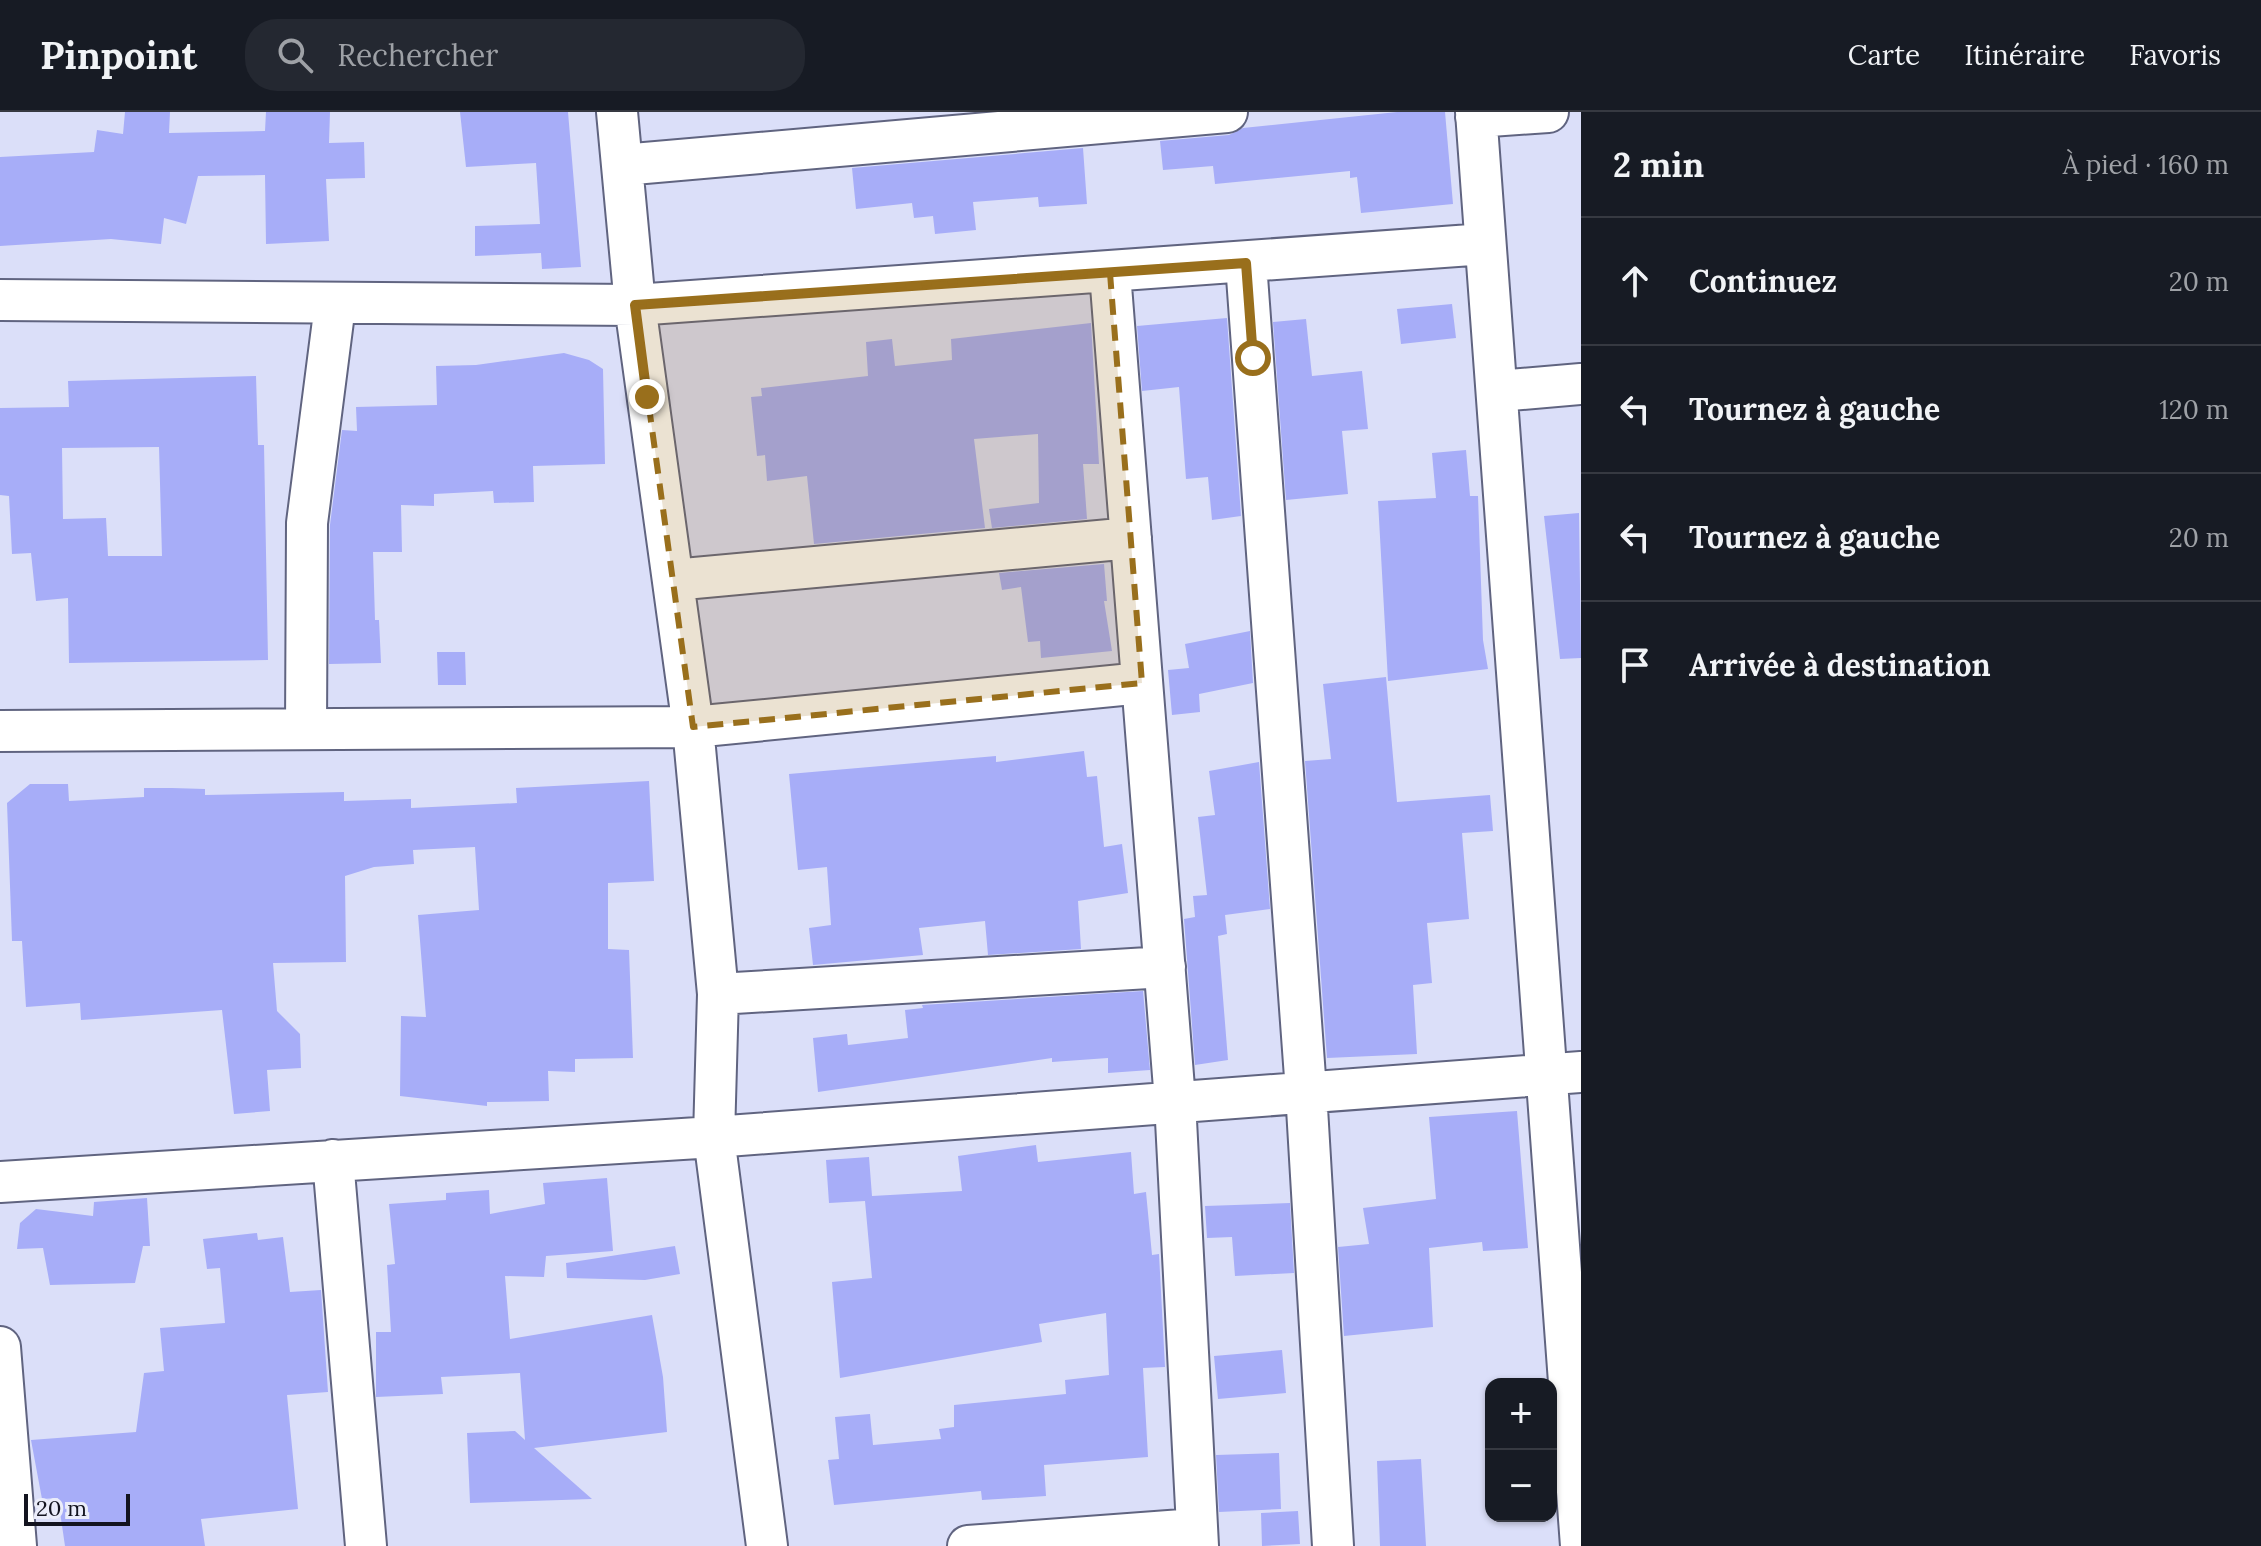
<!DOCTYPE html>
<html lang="fr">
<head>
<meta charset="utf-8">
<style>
  body { margin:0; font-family:Lora,serif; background:#242831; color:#f1f3f6 }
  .controls { position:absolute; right:24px; bottom:24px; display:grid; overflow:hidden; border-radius:16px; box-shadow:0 2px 6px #0004 }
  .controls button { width:72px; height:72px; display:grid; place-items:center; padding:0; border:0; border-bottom:2px solid #363941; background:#171b24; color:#f1f3f6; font:40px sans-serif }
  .scale { position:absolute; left:24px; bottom:20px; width:106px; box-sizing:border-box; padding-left:8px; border:4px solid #13141f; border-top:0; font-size:22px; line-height:28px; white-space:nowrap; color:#13141f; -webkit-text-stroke:6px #ebedfa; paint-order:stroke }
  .stop { position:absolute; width:24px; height:24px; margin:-18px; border:6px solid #996f1c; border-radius:50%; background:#fff }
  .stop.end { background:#996f1c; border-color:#fff; box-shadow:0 2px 8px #0008 }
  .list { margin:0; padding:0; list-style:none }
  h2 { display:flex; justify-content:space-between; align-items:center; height:104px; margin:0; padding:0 32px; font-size:34px }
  h2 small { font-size:26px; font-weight:400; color:#9ea1a6 }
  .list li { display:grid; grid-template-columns:52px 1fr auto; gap:24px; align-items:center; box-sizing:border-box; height:128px; padding:0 32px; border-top:2px solid #363941 }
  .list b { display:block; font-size:30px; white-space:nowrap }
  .list em { font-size:26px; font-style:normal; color:#9ea1a6 }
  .icon { flex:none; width:44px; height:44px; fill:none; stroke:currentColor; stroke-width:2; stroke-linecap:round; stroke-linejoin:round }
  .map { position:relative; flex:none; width:1581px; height:1434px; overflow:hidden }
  header { display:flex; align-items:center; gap:48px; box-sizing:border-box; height:112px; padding:0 40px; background:#171b24; border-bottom:2px solid #363941 }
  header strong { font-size:38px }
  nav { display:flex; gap:44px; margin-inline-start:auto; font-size:28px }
  .search { width:560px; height:72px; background:#242831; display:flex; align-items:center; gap:20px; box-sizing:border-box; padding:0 28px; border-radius:32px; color:#9ea1a6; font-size:30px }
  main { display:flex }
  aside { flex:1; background:#171b24 }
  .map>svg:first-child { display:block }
  .building { fill:#a7adf8; fill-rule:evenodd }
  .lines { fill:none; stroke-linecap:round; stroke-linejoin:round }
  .street-casing { stroke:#606480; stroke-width:44 }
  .street { stroke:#fff; stroke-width:40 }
  .route { stroke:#996f1c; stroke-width:10 }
  .marked { fill:#996f1c; fill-opacity:0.2; stroke:#996f1c; stroke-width:6; stroke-dasharray:16 10; stroke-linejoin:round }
</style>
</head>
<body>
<header>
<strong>Pinpoint</strong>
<div class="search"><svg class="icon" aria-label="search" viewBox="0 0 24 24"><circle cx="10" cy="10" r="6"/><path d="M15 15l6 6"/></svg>Rechercher</div>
<nav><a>Carte</a><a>Itinéraire</a><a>Favoris</a></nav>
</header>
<main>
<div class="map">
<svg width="1581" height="1434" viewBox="0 0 1581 1434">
  <rect width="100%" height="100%" fill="#dbdff9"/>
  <path class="building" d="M125,0H170L169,21L265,19L266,0H330L329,31L364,30L365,66L326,67L329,129L266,132L265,63L198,64L186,112L164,106L161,132L111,127L0,134V45L94,40L97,18L123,22Z
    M460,0H568L581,155L542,157L541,141L475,144V114L540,112L536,51L466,55Z
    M1397,0H1445L1453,92L1361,101L1357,65L1350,66V59L1215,72L1213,54L1163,58L1160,29L1229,23L1243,16Z
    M1083,36L1087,92L1039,95L1038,85L973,90L976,118L935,122L933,104L914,106L912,91L856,97L852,56Z
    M1452,192L1456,226L1401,232L1397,197Z
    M1227,206L1241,404L1212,408L1208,365L1186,367L1179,275L1142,279L1137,214Z
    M1306,207L1312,264L1362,259L1368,317L1342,319L1348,382L1286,388L1273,210Z
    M1091,211L1099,352H1083L1087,407L992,416L989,397L1039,391L1038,322L974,327L985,416L814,432L807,364L767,369L765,343L757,344L751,285L762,284L761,276L868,264L866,230L892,227L895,254L952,248L951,227Z
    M564,241L589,248L603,257L605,352L533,354L534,390L494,391L493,379L434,382V394L401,393L402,440H373L375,508H379L381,551L329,552L330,413L342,318L357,319L356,295L437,293L436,254L476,253Z
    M256,264L258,333H264L268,548L69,551L68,486L36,489L31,441L12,442L9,384L0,383V296L69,295L68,269ZM159,335L162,444H108L106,406L63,407L62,336Z
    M1466,338L1470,384H1478L1483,528L1488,557L1388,569L1378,389L1436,386L1432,341Z
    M1579,401L1581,546L1560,547L1544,404Z
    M1104,452L1107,489H1104L1112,539L1041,546L1040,529L1028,530L1021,475L1002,478L999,461Z
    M1250,519L1253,571L1199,582L1200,600L1172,603L1168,558L1189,556L1185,532Z
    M437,540H465L466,573H438Z
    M1386,565L1397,690L1490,683L1493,719L1462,721L1469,807L1427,811L1432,871L1413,873L1417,942L1327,946L1305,649L1331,647L1323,572Z
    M1084,639L1087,665L1097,664L1104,735L1122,732L1128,781L1078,789L1081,837L988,843L985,809L919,816L923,843L813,853L809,816L831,813L827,755L798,758L789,662L996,644V650Z
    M1259,650L1270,797L1225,803L1227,822L1218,824L1228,948L1195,953L1184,807L1195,805L1193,784L1207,783L1198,705L1215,703L1209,659Z
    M649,669L654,769L608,771V837L629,838L633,946L575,947V960L548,959L549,989L487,990V994L400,984L401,904L426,905L418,803L479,798L475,735L413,738L414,752L374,755L345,764L346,850L273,851L277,899L300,922L301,956L267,958L270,999L234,1002L222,898L81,908L80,891L26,895L22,829H12L7,691L30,672H68L69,689L144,685V676H172L205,677V683L344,680V689L411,687V696L517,691L516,676Z
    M1143,879L1150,958L1108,961V946L1052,950V946L818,980L813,926L847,922L848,933L908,926L905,898L923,896L922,893Z
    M1517,999L1528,1136L1483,1139L1482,1130L1429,1136L1433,1215L1344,1224L1338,1135L1369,1132L1363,1096L1436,1087L1429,1005Z
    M1036,1033L1038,1050L1131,1040L1134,1082L1146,1080L1152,1143L1159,1142L1165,1255L1143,1256L1148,1345L1044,1353L1046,1384L982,1388L981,1379L834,1393L828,1348L839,1347L835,1305L870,1302L873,1333L941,1327L939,1317L954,1315V1293L1066,1282L1065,1268L1109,1263L1106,1201L1039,1212L1042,1230L840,1266L832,1170L872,1166L865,1089L829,1091L826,1048L869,1045L872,1084L962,1079L958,1044Z
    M607,1066L613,1139L546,1144L544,1165L505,1164L510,1227L652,1203L663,1265L667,1320L534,1336L592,1387L470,1391L467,1321L515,1319L525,1328L520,1261L441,1265L443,1282L376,1285V1220H391L387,1153L395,1152L389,1092L446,1088V1081L489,1078L490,1102L545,1092L543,1071Z
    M147,1086L150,1134H143L135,1171L50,1173L43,1136L17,1137L20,1111L36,1097L93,1104L94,1090Z
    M1290,1091L1294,1161L1235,1164L1232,1125L1207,1126L1205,1094Z
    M257,1121L258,1128L283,1125L290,1180L321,1178L328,1280L287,1283L298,1397L201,1407L205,1434H65L58,1386L42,1387L31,1328L136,1320L144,1261L164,1259L160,1216L225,1211L220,1156L207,1157L203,1127Z
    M675,1134L680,1162L645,1168L567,1166L566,1151Z
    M1282,1238L1286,1281L1218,1287L1214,1244Z
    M1279,1341L1281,1397L1219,1400L1216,1343Z
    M1421,1347L1426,1434H1380L1377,1349Z
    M1298,1399L1300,1432L1262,1434L1261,1401Z"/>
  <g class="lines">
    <g class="street-casing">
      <path id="street" d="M617,0L635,193L693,615L718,882L714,1025L767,1434
        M1476,0L1581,1434
        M1476,5L1548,0
        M622,53L1227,0
        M1246,151L1306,979L1333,1434
        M1110,161L1175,989L1198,1434
        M0,188L635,193L1485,132
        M1498,279L1581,272
        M673,468L1131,426
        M306,617L307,411L335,193
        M0,619L693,615L1142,571
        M718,882L1165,855
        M333,1048L366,1434
        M0,1070L714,1025L1581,960
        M0,1235L16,1434
        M968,1434L1196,1417"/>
    </g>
    <use href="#street" class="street"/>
  </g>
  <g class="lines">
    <path class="route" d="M647,285L635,193L1246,151L1253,246"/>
  </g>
  <path class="marked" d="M1110,161L1142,571L693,615L635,193Z"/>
</svg>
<div class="controls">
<button>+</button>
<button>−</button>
</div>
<div class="scale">20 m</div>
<div class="stop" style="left:1253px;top:246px"></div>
<div class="stop end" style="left:647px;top:285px"></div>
</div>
<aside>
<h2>2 min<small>À pied · 160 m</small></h2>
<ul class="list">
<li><svg class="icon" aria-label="ahead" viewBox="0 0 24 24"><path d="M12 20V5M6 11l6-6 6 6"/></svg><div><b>Continuez</b></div><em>20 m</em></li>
<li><svg class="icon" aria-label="left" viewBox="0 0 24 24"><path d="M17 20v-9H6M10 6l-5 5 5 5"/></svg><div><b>Tournez à gauche</b></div><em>120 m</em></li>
<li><svg class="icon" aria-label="left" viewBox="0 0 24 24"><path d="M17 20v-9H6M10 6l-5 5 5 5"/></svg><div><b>Tournez à gauche</b></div><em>20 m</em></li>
<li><svg class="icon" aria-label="arrive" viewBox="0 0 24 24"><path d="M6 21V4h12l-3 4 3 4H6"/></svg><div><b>Arrivée à destination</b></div></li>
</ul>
</aside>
</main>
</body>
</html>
